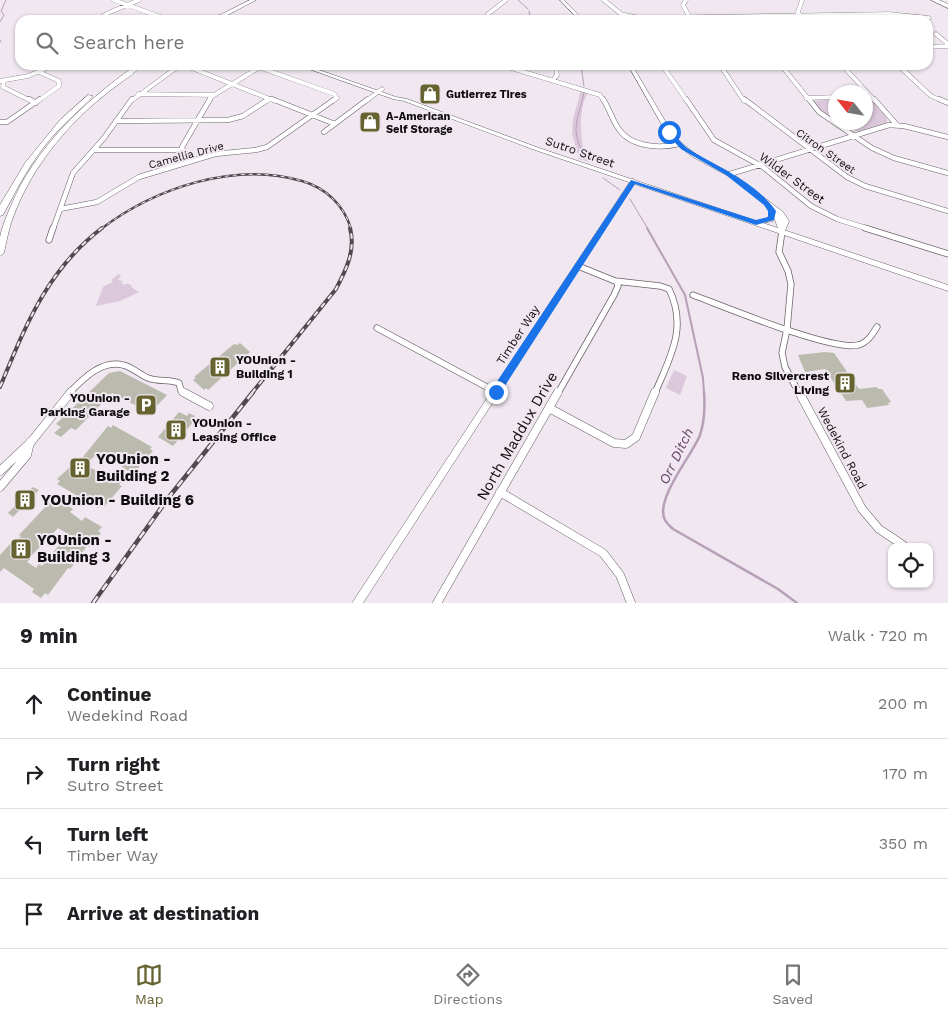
<!DOCTYPE html>
<html lang="en">
<head>
<meta charset="utf-8">
<style>
  body { margin:0; font-family:"Work Sans",sans-serif; background:#f2f2f2; color:#202124 }
  .controls { position:absolute; right:15px; bottom:15px; display:grid; overflow:hidden; border-radius:10px; box-shadow:0 1px 4px #0004 }
  .controls button { width:45px; height:45px; display:grid; place-items:center; padding:0; border:0; border-bottom:1px solid #e0e0e0; background:#fff; color:#202124; font:25px sans-serif }
  .compass { position:absolute; left:828px; top:85px; width:45px; height:45px; border-radius:50%; background:#fff; box-shadow:0 1px 4px #0004; rotate:301deg }
  .stop { position:absolute; width:15px; height:15px; margin:-11px; border:4px solid #1a73e8; border-radius:50%; background:#fff }
  .stop.end { background:#1a73e8; border-color:#fff; box-shadow:0 1px 5px #0008 }
  .list { margin:0; padding:0; list-style:none }
  h2 { display:flex; justify-content:space-between; align-items:center; height:65px; margin:0; padding:0 20px; font-size:21px }
  h2 small { font-size:16px; font-weight:400; color:#757577 }
  .list li { display:grid; grid-template-columns:32px 1fr auto; gap:15px; align-items:center; box-sizing:border-box; height:70px; padding:0 20px; border-top:1px solid #e0e0e0 }
  .list b { display:block; font-size:19px; white-space:nowrap }
  .list p { margin:0; font-size:16px; white-space:nowrap; color:#757577 }
  .list em { font-size:16px; font-style:normal; color:#757577 }
  .icon { flex:none; width:28px; height:28px; fill:none; stroke:currentColor; stroke-width:2; stroke-linecap:round; stroke-linejoin:round }
  .map { position:relative; flex:none; width:948px; height:603px; overflow:hidden }
  .search { position:absolute; background:#fff; box-shadow:0 1px 4px #0004; left:15px; right:15px; top:15px; height:55px; display:flex; align-items:center; gap:12px; box-sizing:border-box; padding:0 18px; border-radius:15px; color:#757577; font-size:19px }
  .sheet { height:345px; background:#fff }
  nav { display:flex; justify-content:space-around; align-items:center; box-sizing:border-box; height:70px; border-top:1px solid #e0e0e0; background:#fff; font-size:14px; color:#757577 }
  nav a { display:grid; justify-items:center; gap:2px }
  nav .on { color:#666330 }
  .map>svg:first-child { display:block }
  .green { fill:#dbc8db }
  .lines { fill:none; stroke-linecap:round; stroke-linejoin:round }
  .stream-far2 { stroke:#b7a0b7; stroke-width:1 }
  .stream-far1 { stroke:#b7a0b7; stroke-width:2 }
  .stream { stroke:#b7a0b7; stroke-width:2.5 }
  .building { fill:#babaae; fill-rule:evenodd }
  .minor-far3-casing { stroke:#6a626a; stroke-width:4.5 }
  .minor-far2-casing { stroke:#6a626a; stroke-width:5.5 }
  .minor-far1-casing { stroke:#6a626a; stroke-width:7 }
  .minor-casing { stroke:#6a626a; stroke-width:9 }
  .tertiary-casing { stroke:#6a626a; stroke-width:1 }
  .secondary-casing { stroke:#6a626a; stroke-width:1 }
  .primary-casing { stroke:#6a626a; stroke-width:1 }
  .motorway-casing { stroke:#6a626a; stroke-width:1 }
  .minor-far3 { stroke:#fff; stroke-width:4 }
  .minor-far2 { stroke:#fff; stroke-width:4.5 }
  .minor-far1 { stroke:#fff; stroke-width:5.5 }
  .minor { stroke:#fff; stroke-width:8 }
  .tertiary { fill:#fff; fill-rule:evenodd }
  .secondary { fill:#fff; fill-rule:evenodd }
  .primary { fill:#fff; fill-rule:evenodd }
  .motorway { fill:#fff; fill-rule:evenodd }
  .rail-far2-casing { stroke:#4f4a4f; stroke-width:2.5 }
  .rail-far1-casing { stroke:#4f4a4f; stroke-width:4 }
  .rail-casing { stroke:#4f4a4f; stroke-width:4.5 }
  .rail-far2 { stroke:#f0e7f0; stroke-width:1; stroke-dasharray:4; stroke-linecap:butt }
  .rail-far1 { stroke:#f0e7f0; stroke-width:2; stroke-dasharray:5.5; stroke-linecap:butt }
  .rail { stroke:#f0e7f0; stroke-width:2.5; stroke-dasharray:8; stroke-linecap:butt }
  .route { fill:#1a73e8 }
  .labels { text-anchor:middle; stroke-width:4; stroke-linejoin:round; paint-order:stroke }
  .far-poi-label { font-size:11px; font-weight:bold; fill:#0f0c0f; stroke:#f0e7f0; text-anchor:start }
  .far-street-label { font-size:11px; fill:#0f0c0f; stroke:#f0e7f0 }
  .street-label { font-size:12px; fill:#0f0c0f; stroke:#f0e7f0 }
  .poi-label { font-size:12px; font-weight:bold; fill:#0f0c0f; stroke:#f0e7f0; text-anchor:start }
  .water-label { font-size:14px; font-style:italic; fill:#674467; stroke:#f0e7f0 }
  .near-street-label { font-size:15px; fill:#0f0c0f; stroke:#f0e7f0 }
  .near-poi-label { font-size:15px; font-weight:bold; fill:#0f0c0f; stroke:#f0e7f0; text-anchor:start }
</style>
</head>
<body>
<div class="map">
<svg width="948" height="603" viewBox="0 0 948 603">
  <rect width="100%" height="100%" fill="#f0e7f0"/>
  <path class="green" d="M581,90L588,93C579,106 580,132 583,148C584,153 587,157 589,162L579,159L572,134L573,119Z
    M835,99V121L816,106L813,101Z
    M866,99L872,101L887,118V123C863,130 860,137 838,123L866,122Z
    M119,274L121,275L118,280L123,281L121,283L125,285L127,283L132,286L131,287L139,292L120,301L96,306L103,287L113,282L111,280Z
    M674,370L687,376L680,395L666,388Z"/>
  <g class="lines">
    <path class="stream-far2" d="M518,0L528,9
      M529,11L531,20
      M0,22L4,15L1,11L6,0
      M0,40L1,42
      M581,65L584,86
      M584,92C578,123 568,129 587,160
      M603,178L620,190
      M630,199L648,229"/>
    <path class="stream-far1" d="M647,228L685,295L703,378L704,393"/>
    <path class="stream" d="M704,392C705,405 704,423 700,435C693,454 654,500 665,520C667,524 671,527 673,529L778,589L797,603"/>
  </g>
  <path class="building" d="M240,343L250,352L208,390L206,388L204,390L193,380L196,378L194,377L234,344L237,345Z
    M825,352L834,353L859,389L877,387L878,389H882L891,402L888,403L889,405L867,408L862,400L846,401L825,369L805,372L798,355Z
    M120,371L167,395L150,413L112,393L76,430L71,428L61,437L54,433L61,427L56,424L109,373Z
    M179,412L187,416L189,413L195,416L192,420L194,421L173,446L158,437Z
    M113,425L152,447L150,449L153,451L133,474L109,458L111,457L102,452L100,454L98,453L88,462L91,464L88,467L122,481L119,485L122,486L104,507L101,505L98,508L57,484L60,481L57,479L81,457L82,458L108,426L111,428Z
    M33,487L39,490L13,517L8,513Z
    M56,498L73,509L70,512L82,521L85,517L102,527L98,531L101,533L89,547L87,546L70,569L68,568L48,595L45,593L41,598L32,592L34,589L4,568L0,572V555L10,544L12,546L21,536L19,535L51,501L53,502ZM58,528L68,534L42,566L39,564L36,568L27,562L30,559L29,558Z"/>
  <g class="lines">
    <g class="minor-far3-casing">
      <path id="minor-far3" d="M114,0L169,20
        M604,0L621,14L639,18L889,14L929,18
        M686,0L683,5L690,18
        M166,18L181,20
        M97,20L108,13L139,0
        M487,20L488,14L506,0
        M800,20L798,12L802,0
        M936,34L948,44
        M928,47L948,46
        M184,65L275,101
        M253,65L334,94L337,98L333,101
        M501,65L600,95L604,101
        M662,65L687,101
        M720,65L744,101
        M781,65L810,101
        M842,65L875,101
        M898,65L931,96L943,101
        M553,80L557,75L556,65
        M0,81L28,76L54,65
        M4,81L3,87L31,101
        M138,94L213,95
        M806,98L836,97
        M38,101L59,86V81L39,72
        M131,101L180,65
        M209,101L211,97L260,67
        M267,101L270,99
        M366,101L382,89"/>
    </g>
    <g class="minor-far2-casing">
      <path id="minor-far2" d="M29,99L36,103
        M272,99L335,124
        M603,99C609,108 612,119 618,128C630,147 659,149 679,144
        M686,99L714,140L763,167L811,206L837,219L869,229
        M744,99L847,177L865,186L948,211
        M809,99L819,112L872,148L894,158L948,173
        M874,99L897,125
        M939,99L948,103
        M116,121L228,120L243,116L269,99
        M0,122H7L40,99
        M324,132L368,99
        M94,150H181
        M187,163L182,147L210,99
        M730,174L889,125L904,126L948,137
        M60,209L97,202L139,177L215,154L256,150L267,147L335,99
        M53,229L73,173L104,138L132,99"/>
    </g>
    <g class="minor-far1-casing">
      <path id="minor-far1" d="M865,228L948,254
        M782,231L779,252L788,271L791,284L787,329L782,353L785,367L799,393
        M49,240L53,228
        M578,266L615,281L660,286L669,289C688,328 670,357 655,393
        M693,295C723,306 833,352 858,345C867,343 872,335 877,327
        M377,328L496,392
        M69,393C83,379 102,359 123,365C132,367 139,374 148,378C158,382 169,379 179,383L181,391L185,393
        M558,393L614,295L618,286L617,282"/>
    </g>
    <g class="minor-casing">
      <path id="minor" d="M183,392L209,406
        M799,392L862,509L879,529L903,545
        M549,408L614,443L626,444L636,437L655,392
        M0,471L31,442L71,392
        M0,487L27,455L30,442
        M500,492L603,553L620,575L631,603
        M437,603L558,392"/>
    </g>
    <g class="tertiary-casing">
      <path id="tertiary" d="M560,0H564L583,20H579Z
        M628,65H632L671,131L680,142L697,155L736,176L783,212L789,221L784,233H780L779,231L775,220L768,210L771,208L732,178L693,157L676,144L666,132Z
        M633,179L636,181L363,603H352L631,180Z"/>
    </g>
    <g class="secondary-casing">
      <path id="secondary" d="M298,65H305L396,97L407,99L539,148L756,221L768,218L770,209H774L775,211L773,221L763,223L948,285V291L535,150L404,101L393,99Z"/>
    </g>
    <g class="primary-casing">
      <path id="primary" d="M250,0H256L218,20H202L220,15Z
        M136,65H143C128,79 110,89 95,103C58,135 27,176 11,223C8,233 6,243 4,253L0,256C0,250 0,243 0,237C2,227 6,217 10,208C35,147 84,102 136,65Z
        M88,95L93,96C80,110 65,122 52,137C31,161 18,187 3,215L0,216V205L25,163L60,120Z"/>
    </g>
    <g class="motorway-casing">
      <path id="motorway" d="M931,0H939L948,4V8Z"/>
    </g>
    <use href="#minor-far3" class="minor-far3"/>
    <use href="#minor-far2" class="minor-far2"/>
    <use href="#minor-far1" class="minor-far1"/>
    <use href="#minor" class="minor"/>
    <use href="#tertiary" class="tertiary"/>
    <use href="#secondary" class="secondary"/>
    <use href="#primary" class="primary"/>
    <use href="#motorway" class="motorway"/>
    <g class="rail-far2-casing">
      <path id="rail-far2" d="M101,229C155,188 235,161 302,181C326,188 344,205 351,229"/>
    </g>
    <g class="rail-far1-casing">
      <path id="rail-far1" d="M0,387C26,325 47,270 102,228
        M252,393L336,289C346,270 356,250 350,228"/>
    </g>
    <g class="rail-casing">
      <path id="rail" d="M93,603L169,497L253,392"/>
    </g>
    <use href="#rail-far2" class="rail-far2"/>
    <use href="#rail-far1" class="rail-far1"/>
    <use href="#rail" class="rail"/>
  </g>
  <path class="route" d="M666,131H671C676,136 681,143 687,148C717,167 755,181 776,211L774,220L756,225L635,184L499,395H492V389L631,180L756,220L768,217V211L764,205L726,175L681,149L666,133Z"/>
  <defs>
    <g id="shop-square" transform="scale(1.125)"><rect x="-9" y="-9" width="18" height="18" rx="4" fill="#666330" stroke="#f0e7f0"/><path d="M-5-2.5h2.3a2.7 3.5 0 0 1 5.4 0H5L5.5 6h-11ZM-1.5-2.5h3a1.5 2.3 0 0 0-3 0Z" fill="#fff"/></g>
    <g id="building-square" transform="scale(1.125)"><rect x="-9" y="-9" width="18" height="18" rx="4" fill="#666330" stroke="#f0e7f0"/><path d="M-4-6H4V6H1V3H-1V6H-4ZM-2.5-4.3h1.7v1.8h-1.7ZM.8-4.3h1.7v1.8H.8ZM-2.5-1h1.7V.8h-1.7ZM.8-1h1.7V.8H.8Z" fill="#fff"/></g>
    <g id="parking-square" transform="scale(1.125)"><rect x="-9" y="-9" width="18" height="18" rx="4" fill="#666330" stroke="#f0e7f0"/><path d="M-3.5-5.5H1a3.5 3.5 0 0 1 0 7H-1V5.5H-3.5ZM-1-3.4V-.6H.8a1.4 1.4 0 0 0 0-2.8Z" fill="#fff"/></g>
  </defs>
  <g fill-rule="evenodd">
    <use href="#shop-square" x="430" y="94"/>
    <use href="#shop-square" x="370" y="122"/>
    <use href="#building-square" x="220" y="367"/>
    <use href="#building-square" x="845" y="383"/>
    <use href="#parking-square" x="146" y="405"/>
    <use href="#building-square" x="176" y="430"/>
    <use href="#building-square" x="80" y="468"/>
    <use href="#building-square" x="25" y="500"/>
    <use href="#building-square" x="21" y="549"/>
  </g>
  <g class="labels">
    <g class="far-poi-label">
      <text x="446" y="98">Gutierrez Tires</text>
      <text x="386" y="120">A-American<tspan x="386" dy="13">Self Storage</tspan></text>
    </g>
    <g class="far-street-label">
      <text transform="translate(826 151) rotate(35)" y="4">Citron Street</text>
      <text transform="translate(186 155) rotate(-15)" y="4">Camellia Drive</text>
    </g>
    <g class="street-label">
      <text transform="translate(580 152) rotate(19)" y="4">Sutro Street</text>
      <text transform="translate(792 178) rotate(36)" y="4">Wilder Street</text>
      <text transform="translate(518 335) rotate(-57)" y="4">Timber Way</text>
      <text transform="translate(842 448) rotate(62)" y="4">Wedekind Road</text>
    </g>
    <g class="poi-label">
      <text x="236" y="364">YOUnion -<tspan x="236" dy="14">Building 1</tspan></text>
      <text x="829" y="380" text-anchor="end">Reno Silvercrest<tspan x="829" dy="14">Living</tspan></text>
      <text x="130" y="402" text-anchor="end">YOUnion -<tspan x="130" dy="14">Parking Garage</tspan></text>
      <text x="192" y="427">YOUnion -<tspan x="192" dy="14">Leasing Office</tspan></text>
    </g>
    <g class="water-label">
      <text transform="translate(676 456) rotate(-64)" y="5">Orr Ditch</text>
    </g>
    <g class="near-street-label">
      <text transform="translate(517 436) rotate(-60)" y="5">North Maddux Drive</text>
    </g>
    <g class="near-poi-label">
      <text x="96" y="464">YOUnion -<tspan x="96" dy="17">Building 2</tspan></text>
      <text x="41" y="505">YOUnion - Building 6</text>
      <text x="37" y="545">YOUnion -<tspan x="37" dy="17">Building 3</tspan></text>
    </g>
  </g>
</svg>
<div class="controls">
<button><svg class="icon" aria-label="locate" viewBox="0 0 24 24"><circle cx="12" cy="12" r="6"/><path d="M12 2v4M12 18v4M2 12h4M18 12h4"/></svg></button>
</div>
<svg class="compass" viewBox="-18 -18 36 36"><path d="M0-13l5 13h-10z" fill="#e53935"/><path d="M0 13l5-13h-10z" fill="#757577"/></svg>
<div class="stop" style="left:669px;top:132px"></div>
<div class="stop end" style="left:496px;top:392px"></div>
<div class="search"><svg class="icon" aria-label="search" viewBox="0 0 24 24"><circle cx="10" cy="10" r="6"/><path d="M15 15l6 6"/></svg>Search here</div>
</div>
<section class="sheet">
<h2>9 min<small>Walk · 720 m</small></h2>
<ul class="list">
<li><svg class="icon" aria-label="ahead" viewBox="0 0 24 24"><path d="M12 20V5M6 11l6-6 6 6"/></svg><div><b>Continue</b><p>Wedekind Road</p></div><em>200 m</em></li>
<li><svg class="icon" aria-label="right" viewBox="0 0 24 24"><path d="M7 20v-9h11M14 6l5 5-5 5"/></svg><div><b>Turn right</b><p>Sutro Street</p></div><em>170 m</em></li>
<li><svg class="icon" aria-label="left" viewBox="0 0 24 24"><path d="M17 20v-9H6M10 6l-5 5 5 5"/></svg><div><b>Turn left</b><p>Timber Way</p></div><em>350 m</em></li>
<li><svg class="icon" aria-label="arrive" viewBox="0 0 24 24"><path d="M6 21V4h12l-3 4 3 4H6"/></svg><div><b>Arrive at destination</b></div></li>
</ul>
</section>
<nav>
<a class="on"><svg class="icon" aria-label="map" viewBox="0 0 24 24"><path d="M3 6l6-2 6 2 6-2v14l-6 2-6-2-6 2zM9 4v14M15 6v14"/></svg>Map</a>
<a><svg class="icon" aria-label="directions" viewBox="0 0 24 24"><path d="M12 3l9 9-9 9-9-9zM9 14v-3h6M13 9l2 2-2 2"/></svg>Directions</a>
<a><svg class="icon" aria-label="saved" viewBox="0 0 24 24"><path d="M7 4h10v16l-5-4-5 4z"/></svg>Saved</a>
</nav>
</body>
</html>
